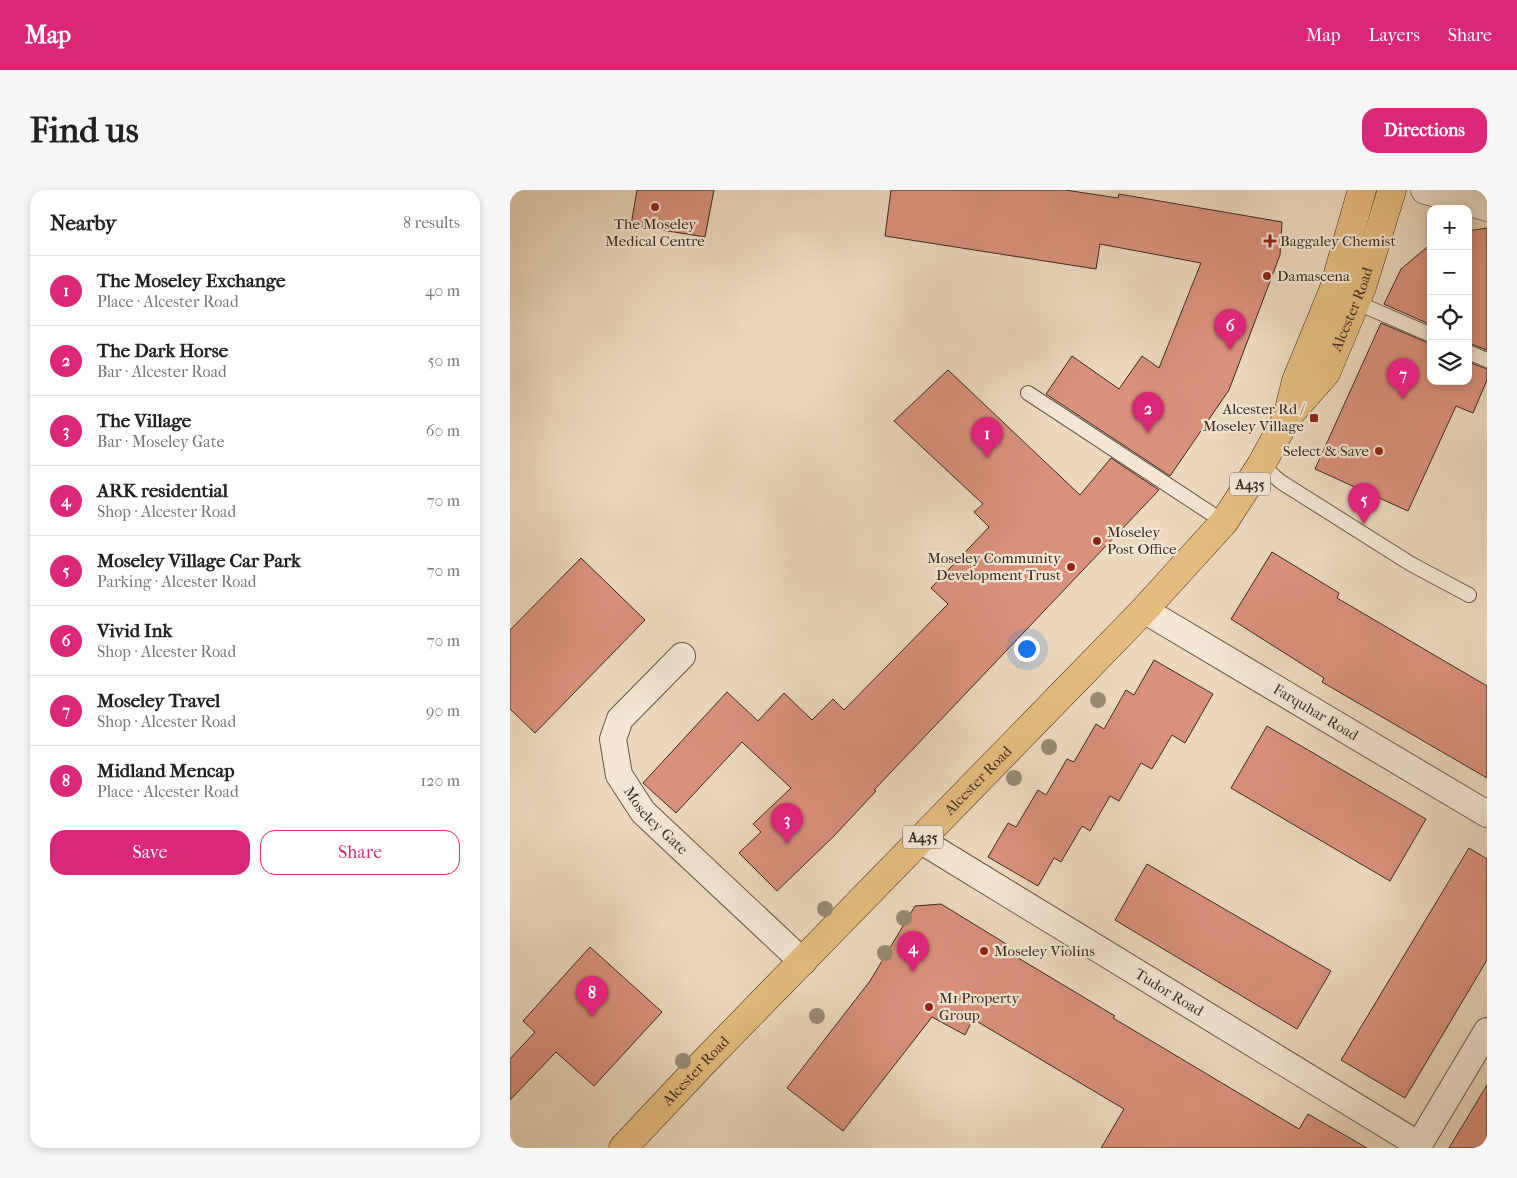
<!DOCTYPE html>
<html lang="en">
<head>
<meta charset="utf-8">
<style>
  body { margin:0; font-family:"IM FELL French Canon",serif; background:#f6f6f6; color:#222 }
  .controls { position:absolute; right:15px; top:15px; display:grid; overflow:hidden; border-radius:10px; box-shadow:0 2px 8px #0003 }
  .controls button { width:45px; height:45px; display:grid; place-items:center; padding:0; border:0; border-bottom:1px solid #e0e0e0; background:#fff; color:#222; font:25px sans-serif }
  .you { position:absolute; left:516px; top:458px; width:18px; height:18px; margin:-12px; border:4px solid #fff; border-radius:50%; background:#1a73e8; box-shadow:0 0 0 8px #1a73e833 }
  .badge { display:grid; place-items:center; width:32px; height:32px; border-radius:50%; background:#db2777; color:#fff; font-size:16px; font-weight:700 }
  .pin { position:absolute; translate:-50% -41px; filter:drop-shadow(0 1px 2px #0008) }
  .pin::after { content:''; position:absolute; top:26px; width:18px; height:15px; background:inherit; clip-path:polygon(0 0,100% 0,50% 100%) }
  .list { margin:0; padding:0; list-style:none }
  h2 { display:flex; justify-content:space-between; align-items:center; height:65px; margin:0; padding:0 20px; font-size:21px }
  h2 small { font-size:16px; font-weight:400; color:#767676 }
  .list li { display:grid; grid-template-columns:32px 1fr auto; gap:15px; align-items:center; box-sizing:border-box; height:70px; padding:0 20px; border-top:1px solid #e0e0e0 }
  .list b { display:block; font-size:19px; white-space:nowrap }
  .list p { margin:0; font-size:16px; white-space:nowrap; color:#767676 }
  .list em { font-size:16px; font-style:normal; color:#767676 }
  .actions { display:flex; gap:10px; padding:15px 20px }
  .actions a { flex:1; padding:11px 0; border:1px solid #db2777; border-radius:15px; text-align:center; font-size:18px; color:#db2777 }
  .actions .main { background:#db2777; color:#fff }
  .icon { flex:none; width:28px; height:28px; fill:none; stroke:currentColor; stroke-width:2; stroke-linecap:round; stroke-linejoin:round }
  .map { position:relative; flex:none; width:977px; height:958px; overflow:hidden; border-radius:15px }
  header { display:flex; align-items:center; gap:30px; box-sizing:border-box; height:70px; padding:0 25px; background:#db2777; color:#fff }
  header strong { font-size:24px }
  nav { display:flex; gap:28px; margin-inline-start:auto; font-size:18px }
  .intro { display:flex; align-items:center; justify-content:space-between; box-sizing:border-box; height:120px; padding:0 30px }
  h1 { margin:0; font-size:35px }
  .button { padding:12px 22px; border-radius:15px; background:#db2777; color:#fff; font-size:18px; font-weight:700 }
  main { display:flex; gap:30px; padding:0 30px }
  aside { flex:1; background:#fff; border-radius:15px; box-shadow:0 2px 8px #0003 }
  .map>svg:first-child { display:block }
  .building { fill:#da917b; stroke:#392b22 }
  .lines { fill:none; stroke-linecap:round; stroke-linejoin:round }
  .service-casing { stroke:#665649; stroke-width:16 }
  .minor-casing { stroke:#665649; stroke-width:28 }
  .secondary-casing { stroke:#392b22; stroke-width:29 }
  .trunk-casing { stroke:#392b22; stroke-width:29 }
  .service { stroke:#f3e6d4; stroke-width:14 }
  .minor { stroke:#f3e6d4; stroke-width:26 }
  .secondary { stroke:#f3e6d4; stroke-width:28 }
  .trunk { stroke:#e6bc7e; stroke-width:28 }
  .tree { fill:#978a74 }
  .poi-dot { fill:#8f2418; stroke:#f3e6d4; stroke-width:2 }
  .labels { text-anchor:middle; stroke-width:4.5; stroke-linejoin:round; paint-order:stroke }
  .shield { fill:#f3e6d4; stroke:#716357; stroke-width:1 }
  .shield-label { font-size:14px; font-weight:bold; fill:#392b22 }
  .poi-label { font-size:15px; fill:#392b22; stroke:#f3e6d4; text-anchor:start }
  .street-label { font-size:15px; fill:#392b22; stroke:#f3e6d4 }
</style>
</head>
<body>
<header>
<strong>Map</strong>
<nav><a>Map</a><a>Layers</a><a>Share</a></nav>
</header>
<div class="intro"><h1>Find us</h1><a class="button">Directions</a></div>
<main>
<aside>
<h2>Nearby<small>8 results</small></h2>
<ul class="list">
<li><span class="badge">1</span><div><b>The Moseley Exchange</b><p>Place · Alcester Road</p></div><em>40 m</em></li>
<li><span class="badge">2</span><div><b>The Dark Horse</b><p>Bar · Alcester Road</p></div><em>50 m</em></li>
<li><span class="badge">3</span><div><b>The Village</b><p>Bar · Moseley Gate</p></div><em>60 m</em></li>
<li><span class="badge">4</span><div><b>ARK residential</b><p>Shop · Alcester Road</p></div><em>70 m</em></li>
<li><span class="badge">5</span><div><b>Moseley Village Car Park</b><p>Parking · Alcester Road</p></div><em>70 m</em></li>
<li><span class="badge">6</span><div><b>Vivid Ink</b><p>Shop · Alcester Road</p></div><em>70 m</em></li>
<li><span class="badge">7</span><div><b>Moseley Travel</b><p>Shop · Alcester Road</p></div><em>90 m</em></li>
<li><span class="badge">8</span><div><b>Midland Mencap</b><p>Place · Alcester Road</p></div><em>120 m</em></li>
</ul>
<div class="actions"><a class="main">Save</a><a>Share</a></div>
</aside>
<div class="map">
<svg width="977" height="958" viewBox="0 0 977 958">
  <rect width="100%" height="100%" fill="#ecd9bd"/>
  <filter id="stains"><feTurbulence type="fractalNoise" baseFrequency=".004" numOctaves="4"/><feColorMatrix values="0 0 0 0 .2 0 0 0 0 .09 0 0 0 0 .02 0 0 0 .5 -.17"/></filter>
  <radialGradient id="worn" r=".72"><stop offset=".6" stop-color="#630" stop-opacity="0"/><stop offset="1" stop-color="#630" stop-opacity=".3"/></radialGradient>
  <path class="building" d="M127,0H204L195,47L121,35Z
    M381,0H555L608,8L609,4L772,32L770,65L719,200L660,286L536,204L562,166L609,199L632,166L649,178L691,73L590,54L586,79L375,46Z
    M977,38V160L958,153V41Z
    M921,54V135L874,114L891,79Z
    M871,133L921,154V191H958V172L977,179V190L963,223L946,216L898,321L805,279Z
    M438,180L570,305L601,268L649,300L364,600L366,601L324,646L267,701L229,663L251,642L243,634L281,598L232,552L166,623L133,593L217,502L248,531L274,503L302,530L323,509L334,520L438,414L421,398L479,337L464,322L473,314L384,231Z
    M762,362L829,403L827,408L977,496V588L812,492L814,488L721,429Z
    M71,368L135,430L25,543L0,519V440Z
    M644,470L703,504L675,553L662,545L642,579L631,573L609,611L600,606L580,641L572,636L551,672L544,668L528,696L478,667L498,633L506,637L528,600L536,605L557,569L564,572L586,534L594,539L616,500L624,505Z
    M757,536L916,629L880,691L721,598Z
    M959,658L977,669V770L895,908L831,870Z
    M637,674L821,781L787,839L605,730Z
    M431,714L498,755L495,760L605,826L603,828L789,939L798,924L857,958H591L614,919L463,829L455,845L422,827L333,941L277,898L360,791L405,716Z
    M80,757L152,822L84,896L46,862L0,910V869L25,842L13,831Z
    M977,895V958H939Z"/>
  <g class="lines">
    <g class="service-casing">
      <path id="service" d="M841,110L921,145
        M958,162L977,170
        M518,203L714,332
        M751,275L771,292L901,374L959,405"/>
    </g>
    <g class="minor-casing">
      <g id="minor">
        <path id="s1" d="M634,420L977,624"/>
        <path id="s2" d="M172,466L110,529L103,549L109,585L133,622L293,772"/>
        <path id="s3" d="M410,650L909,955"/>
        <path d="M907,958L977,841"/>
      </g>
    </g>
    <g class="secondary-casing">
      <path id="secondary" d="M915,0L977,17"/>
    </g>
    <g class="trunk-casing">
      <g id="trunk">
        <path d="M779,220L786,191L823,101L852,0"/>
        <path id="s4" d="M113,958L192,874L634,420L714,332L751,275L778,226L816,183L852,97L882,0"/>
      </g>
    </g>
    <use href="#service" class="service"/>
    <use href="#minor" class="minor"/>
    <use href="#secondary" class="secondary"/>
    <use href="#trunk" class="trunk"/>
  </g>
  <g class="tree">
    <circle cx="588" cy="510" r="8"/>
    <circle cx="539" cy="557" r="8"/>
    <circle cx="504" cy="588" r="8"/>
    <circle cx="315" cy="719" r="8"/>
    <circle cx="394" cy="728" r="8"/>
    <circle cx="375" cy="763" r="8"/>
    <circle cx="307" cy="826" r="8"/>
    <circle cx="173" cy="871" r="8"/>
  </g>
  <g class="poi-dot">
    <circle cx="145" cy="17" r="5"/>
    <path d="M757.5 43.5h5v5h5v5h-5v5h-5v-5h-5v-5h5z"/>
    <circle cx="757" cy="86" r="5"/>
    <rect x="799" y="223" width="10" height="10" rx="2.5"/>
    <circle cx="869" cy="261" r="5"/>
    <circle cx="587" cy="351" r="5"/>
    <circle cx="561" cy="377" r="5"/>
    <circle cx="474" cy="761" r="5"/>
    <circle cx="419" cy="817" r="5"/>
  </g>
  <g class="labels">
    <g class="shield">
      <rect x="720" y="282.5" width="40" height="23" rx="4"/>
      <rect x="393" y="635.5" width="40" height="23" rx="4"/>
    </g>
    <g class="shield-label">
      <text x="740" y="299">A435</text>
      <text x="413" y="652">A435</text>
    </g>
    <g class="poi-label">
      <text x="145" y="39" text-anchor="middle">The Moseley<tspan x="145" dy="17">Medical Centre</tspan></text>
      <text x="770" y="56">Baggaley Chemist</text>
      <text x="767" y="91">Damascena</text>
      <text x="794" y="224" text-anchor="end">Alcester Rd /<tspan x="794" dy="17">Moseley Village</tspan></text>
      <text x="859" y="266" text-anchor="end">Select &amp; Save</text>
      <text x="597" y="347">Moseley<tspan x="597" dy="17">Post Office</tspan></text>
      <text x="551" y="373" text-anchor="end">Moseley Community<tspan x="551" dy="17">Development Trust</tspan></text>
      <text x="484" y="766">Moseley Violins</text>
      <text x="429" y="813">M1 Property<tspan x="429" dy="17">Group</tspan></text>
    </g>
    <g class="street-label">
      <text dy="5" stroke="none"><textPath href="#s4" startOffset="1118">Alcester Road</textPath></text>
      <text dy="5" stroke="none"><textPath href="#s1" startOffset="200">Farquhar Road</textPath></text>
      <text dy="5" stroke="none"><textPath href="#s4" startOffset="511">Alcester Road</textPath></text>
      <text dy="5" stroke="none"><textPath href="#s2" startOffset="205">Moseley Gate</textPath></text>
      <text dy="5" stroke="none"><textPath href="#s3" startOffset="292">Tudor Road</textPath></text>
      <text dy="5" stroke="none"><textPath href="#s4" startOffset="106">Alcester Road</textPath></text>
    </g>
  </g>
  <rect width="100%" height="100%" filter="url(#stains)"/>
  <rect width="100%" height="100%" fill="url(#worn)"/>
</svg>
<div class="controls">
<button>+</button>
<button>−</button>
<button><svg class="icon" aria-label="locate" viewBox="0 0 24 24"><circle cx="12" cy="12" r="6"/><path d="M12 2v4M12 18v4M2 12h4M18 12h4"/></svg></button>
<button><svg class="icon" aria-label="layers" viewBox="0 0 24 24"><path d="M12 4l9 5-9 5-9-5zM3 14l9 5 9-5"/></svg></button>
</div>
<div class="you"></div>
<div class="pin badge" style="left:477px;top:268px">1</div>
<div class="pin badge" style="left:638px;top:243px">2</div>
<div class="pin badge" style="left:277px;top:654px">3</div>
<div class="pin badge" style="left:403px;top:782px">4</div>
<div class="pin badge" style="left:854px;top:334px">5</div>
<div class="pin badge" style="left:720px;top:160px">6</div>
<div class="pin badge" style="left:893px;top:209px">7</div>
<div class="pin badge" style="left:82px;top:827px">8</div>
</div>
</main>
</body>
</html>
